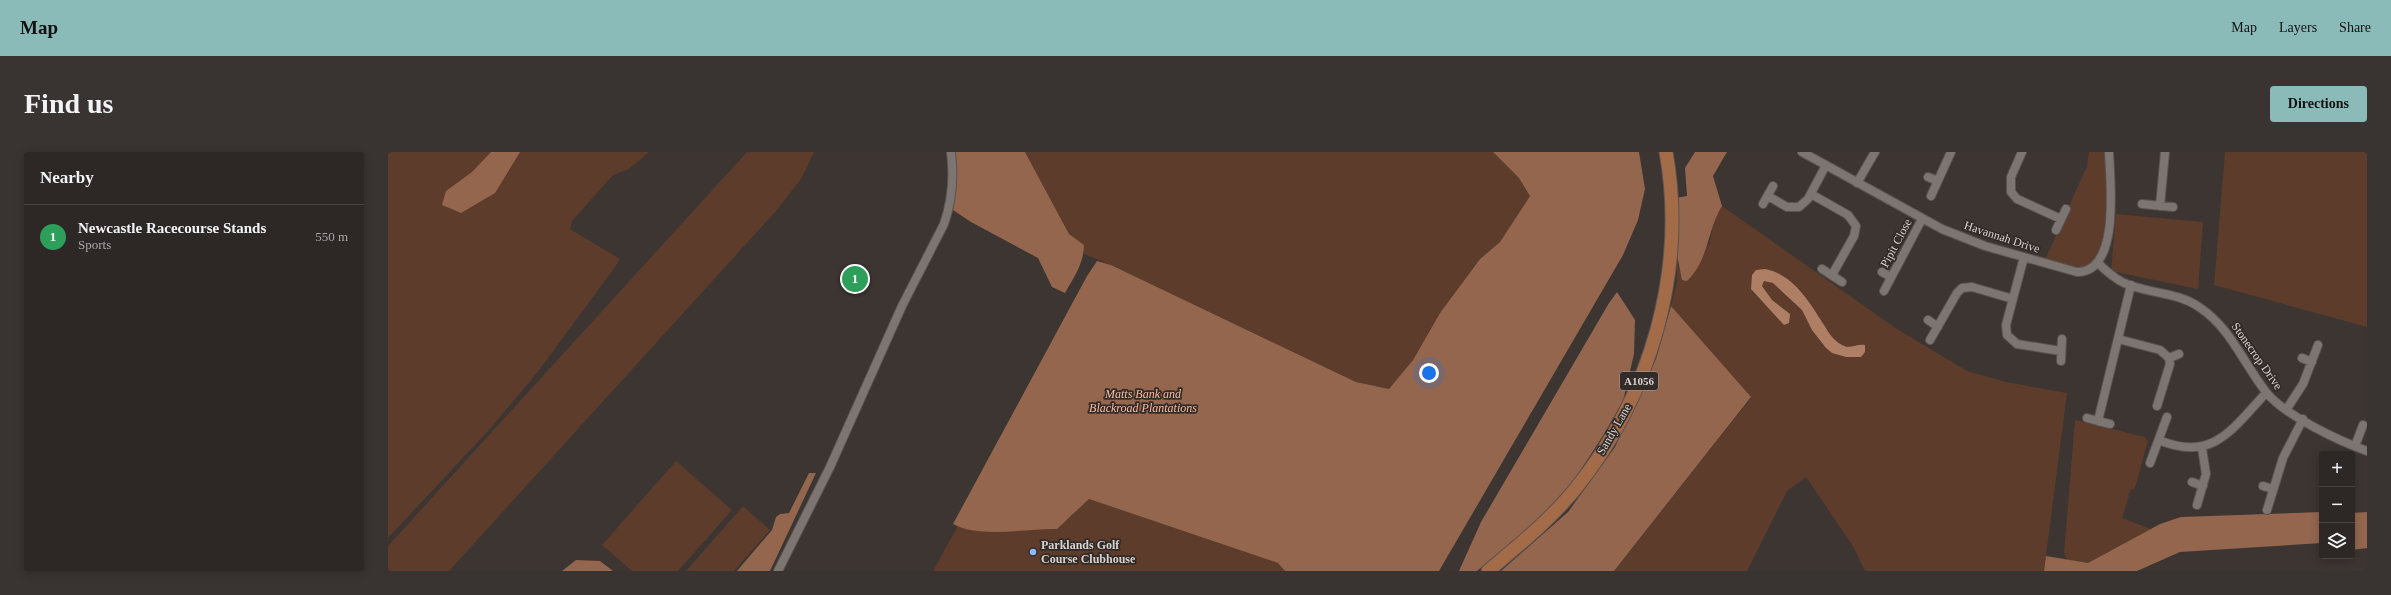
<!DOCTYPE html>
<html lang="en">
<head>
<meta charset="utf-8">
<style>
  body { margin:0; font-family:Georgia,serif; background:#393432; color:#f1f3f6 }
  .controls { position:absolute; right:12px; bottom:12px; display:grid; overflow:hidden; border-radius:4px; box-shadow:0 2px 10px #0003 }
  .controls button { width:36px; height:36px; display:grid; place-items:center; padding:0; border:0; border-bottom:1px solid #484443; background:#2d2826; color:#f1f3f6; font:20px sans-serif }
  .you { position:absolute; left:1041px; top:221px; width:14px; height:14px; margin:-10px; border:3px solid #fff; border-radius:50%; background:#1a73e8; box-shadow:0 0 0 6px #1a73e833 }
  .badge { display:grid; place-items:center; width:26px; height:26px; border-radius:50%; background:#8bbbb9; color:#fff; font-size:13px; font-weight:700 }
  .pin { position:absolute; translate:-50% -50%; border:2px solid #fff; box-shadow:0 1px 4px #0006 }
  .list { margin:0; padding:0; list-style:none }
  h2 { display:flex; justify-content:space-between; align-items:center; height:52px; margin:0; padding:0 16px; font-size:17px }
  h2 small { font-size:13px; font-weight:400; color:#a7a6a7 }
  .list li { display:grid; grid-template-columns:26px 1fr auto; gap:12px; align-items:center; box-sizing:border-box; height:64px; padding:0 16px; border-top:1px solid #484443 }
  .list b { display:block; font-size:15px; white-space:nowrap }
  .list p { margin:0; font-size:13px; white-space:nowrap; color:#a7a6a7 }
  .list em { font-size:13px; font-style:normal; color:#a7a6a7 }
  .icon { flex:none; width:22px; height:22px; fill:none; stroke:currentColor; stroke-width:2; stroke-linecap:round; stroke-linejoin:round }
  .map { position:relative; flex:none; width:1979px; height:419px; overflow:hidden; border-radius:4px }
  header { display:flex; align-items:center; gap:24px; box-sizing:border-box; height:56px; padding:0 20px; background:#8bbbb9; color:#111 }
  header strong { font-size:19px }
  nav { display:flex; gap:22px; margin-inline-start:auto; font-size:14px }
  .intro { display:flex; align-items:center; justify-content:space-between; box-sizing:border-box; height:96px; padding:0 24px }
  h1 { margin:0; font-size:28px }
  .button { padding:10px 18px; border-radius:4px; background:#8bbbb9; color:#111; font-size:14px; font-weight:700 }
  main { display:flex; gap:24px; padding:0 24px }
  aside { flex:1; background:#2d2826; border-radius:4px; box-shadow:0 2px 10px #0003 }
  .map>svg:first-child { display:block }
  .green { fill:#5d3c2b }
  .forest { fill:#94664e }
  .water { fill:#ae7e65 }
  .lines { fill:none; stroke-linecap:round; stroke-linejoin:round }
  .street-casing { stroke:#595351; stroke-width:10 }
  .primary-casing { stroke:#595351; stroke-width:15 }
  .street { stroke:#7c7571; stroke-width:8 }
  .primary { stroke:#a46b49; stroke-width:13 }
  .poi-dot { fill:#8db9fc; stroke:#322b28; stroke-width:1.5 }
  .labels { text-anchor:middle; stroke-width:3.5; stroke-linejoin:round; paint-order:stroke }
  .shield { fill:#322b28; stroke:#a5a09e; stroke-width:1 }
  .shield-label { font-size:11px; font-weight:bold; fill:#d6d2d0 }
  .street-label { font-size:12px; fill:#d6d2d0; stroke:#322b28 }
  .park-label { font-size:12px; font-style:italic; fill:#f8bd9e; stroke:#322b28 }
  .poi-label { font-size:12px; font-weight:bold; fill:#d6d2d0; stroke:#322b28; text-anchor:start }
</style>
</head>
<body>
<header>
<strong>Map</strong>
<nav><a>Map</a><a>Layers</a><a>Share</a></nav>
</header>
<div class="intro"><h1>Find us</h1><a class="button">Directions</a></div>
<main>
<aside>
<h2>Nearby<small></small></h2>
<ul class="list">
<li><span class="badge" style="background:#2e9e5b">1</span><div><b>Newcastle Racecourse Stands</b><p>Sports</p></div><em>550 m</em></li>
</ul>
</aside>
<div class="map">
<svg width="1979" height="419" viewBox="0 0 1979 419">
  <rect width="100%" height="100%" fill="#3c3532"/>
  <path class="green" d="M0,0H261L241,17L225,23L184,69L182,77L232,107L227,115L149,221L100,279L0,386Z
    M359,0H426L413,27L388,59L61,419H0V394Z
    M637,0H1105L1131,26L1142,44L1112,90L1092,107L1052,161L1025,208L1001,237L968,230L723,113L696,102V93L681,82Z
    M1701,0H1717C1717,23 1725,109 1696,115C1684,118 1669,111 1657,108L1699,14Z
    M1837,0H1979V175L1826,133Z
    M1334,54L1509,177L1579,219L1618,230L1679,241L1656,419H1477L1466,396L1418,325L1399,339L1359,419H1226L1363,246L1283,154L1289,130V103L1291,118L1321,92L1327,66Z
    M1728,62L1815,70L1810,137L1723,119Z
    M1687,268L1757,285L1760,290C1754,306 1752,321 1746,338L1743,337L1734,366L1763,377L1700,411L1679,408L1676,401Z
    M288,309L344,358L290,419H244L214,393Z
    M701,347L890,411L897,419H545L584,348L678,369Z
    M355,354L382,378L346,419H298Z"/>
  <path class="forest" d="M103,0H132L107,41L73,61L54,53L58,39L84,20Z
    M566,0H637L681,82L696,93C696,111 686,125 677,141L664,135L650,106L583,70L565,58L568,16Z
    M1105,0H1251L1257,37L1250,68L1235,103L1051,419H897L890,411L701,347L669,377C639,376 592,387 565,372L699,124L709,109L723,113L968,230L1001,237L1025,208L1052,161L1092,107L1112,90L1142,44L1131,26Z
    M1307,0H1339L1325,24L1334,54C1319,78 1321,108 1299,129L1294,128L1289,103L1288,46L1299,44L1297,16Z
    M1229,140L1247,168L1246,202L1235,249L1216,282L1185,330L1151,367L1089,419H1071L1093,370L1221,151Z
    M1283,154L1363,245L1226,419H1113L1180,360L1227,295L1268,207Z
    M421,321H428L382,419H349L384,378L388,365L392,362L401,361Z
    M1934,360V391L1792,400L1749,419H1656L1658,404L1700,411L1772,372L1793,365Z
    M1979,360V396L1964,398V361Z
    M188,408L212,409L225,419H174Z"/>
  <path class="water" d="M1377,117C1404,122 1421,149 1434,170C1440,179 1444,188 1454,193C1462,198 1469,191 1477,193V200L1473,205H1458L1444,201L1438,196L1424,178L1414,158L1385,131L1376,129L1374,134L1384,148L1402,162L1401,171L1396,173L1363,137L1364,123L1368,118Z"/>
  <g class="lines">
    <g class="street-casing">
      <path id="street" d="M1414,0L1554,77L1597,94L1689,120C1733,120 1722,29 1721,0
        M1634,0L1623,25V40L1629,47L1673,67
        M1540,25L1550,29
        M1469,31L1487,0
        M1423,42L1460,63L1468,74L1466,84L1444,123
        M1380,44L1399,55H1411L1420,47L1438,13
        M1543,44L1563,0
        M1375,52L1385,34
        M1754,52L1785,55
        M1772,54L1777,0
        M1668,78L1678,57
        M1636,105L1618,173L1619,183L1629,192L1673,199
        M1710,111C1717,118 1725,125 1734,130C1758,142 1788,139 1811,155C1843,176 1855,211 1878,240C1896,263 1951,289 1979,299
        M1434,117L1454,130
        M1494,120L1503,125
        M1496,139L1534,67
        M1540,168L1550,175
        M1730,187L1772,198L1781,206L1782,212L1769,254
        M1542,188L1569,141L1574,136L1584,135L1625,147
        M1781,206L1791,202
        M1914,206L1924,210
        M1673,209L1674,187
        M1898,258L1915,232L1930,193
        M1699,266L1710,269
        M1722,272L1710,269L1743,133
        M1771,288C1825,311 1845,276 1878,241
        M1967,294L1975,273
        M1762,311L1779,265
        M1804,330L1815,334
        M1875,334L1885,337
        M1809,353L1818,322L1814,296
        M1879,358L1895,306L1915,267
        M390,419L442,315L514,154L556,72C564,49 566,24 563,0"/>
    </g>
    <g class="primary-casing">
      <path id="primary" d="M1100,419C1131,393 1163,367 1188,336C1263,243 1299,118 1278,0"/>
    </g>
    <use href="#street" class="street"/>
    <use href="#primary" class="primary"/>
  </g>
  <circle class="poi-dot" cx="645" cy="400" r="4"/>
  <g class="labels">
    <rect class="shield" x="1232" y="220" width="38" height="18" rx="3"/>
    <g class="shield-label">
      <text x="1251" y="233">A1056</text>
    </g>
    <g class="street-label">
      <text transform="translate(1614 85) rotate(18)" y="4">Havannah Drive</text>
      <text transform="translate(1508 91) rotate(-62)" y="4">Pipit Close</text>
      <text transform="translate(1869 204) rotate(55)" y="4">Stonecrop Drive</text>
      <text transform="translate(1226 277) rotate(-60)" y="4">Sandy Lane</text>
    </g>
    <g class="park-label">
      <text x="755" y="246">Matts Bank and<tspan x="755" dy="14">Blackroad Plantations</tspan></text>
    </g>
    <g class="poi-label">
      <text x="653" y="397">Parklands Golf<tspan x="653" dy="14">Course Clubhouse</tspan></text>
    </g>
  </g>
</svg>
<div class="controls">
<button>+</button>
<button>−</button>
<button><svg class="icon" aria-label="layers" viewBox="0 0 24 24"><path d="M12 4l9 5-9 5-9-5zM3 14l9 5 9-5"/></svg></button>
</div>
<div class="you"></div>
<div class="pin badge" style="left:467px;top:127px;background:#2e9e5b">1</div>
</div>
</main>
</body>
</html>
